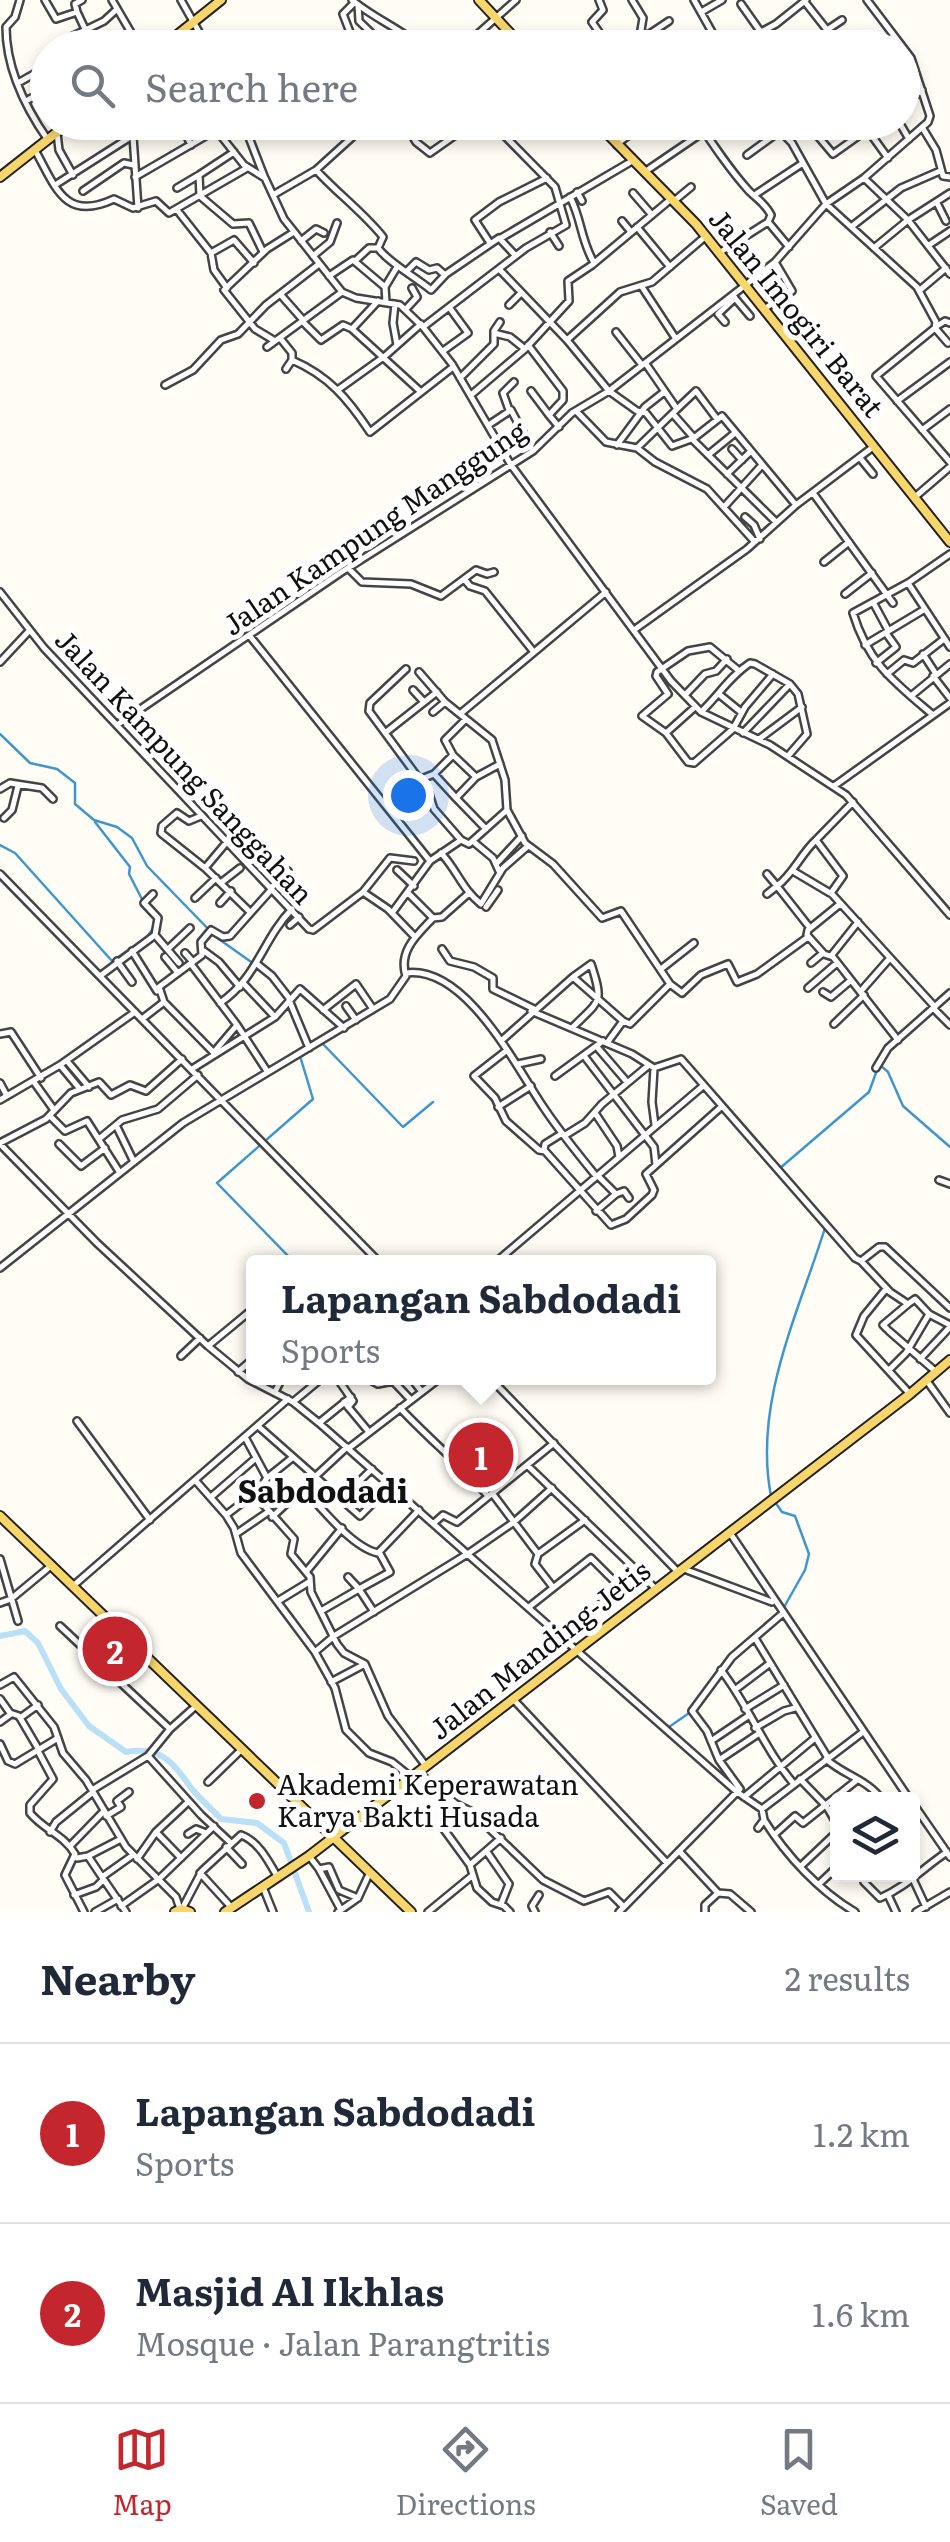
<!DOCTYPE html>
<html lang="en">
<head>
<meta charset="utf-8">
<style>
  body { margin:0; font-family:Literata,serif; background:#f6f6f7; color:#1f2937 }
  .controls { position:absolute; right:30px; bottom:30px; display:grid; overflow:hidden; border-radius:10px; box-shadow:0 5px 15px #0003 }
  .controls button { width:90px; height:90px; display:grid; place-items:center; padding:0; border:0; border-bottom:2px solid #e0e1e3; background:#fff; color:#1f2937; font:50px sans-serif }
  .you { position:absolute; left:408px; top:795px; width:35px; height:35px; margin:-25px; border:8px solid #fff; border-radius:50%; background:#1a73e8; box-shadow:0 0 0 15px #1a73e833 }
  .badge { display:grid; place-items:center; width:65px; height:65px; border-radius:50%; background:#c4262e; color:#fff; font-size:32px; font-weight:700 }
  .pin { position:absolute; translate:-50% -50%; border:5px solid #fff; box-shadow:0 2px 10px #0006 }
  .popup { position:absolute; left:246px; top:1255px; width:470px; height:130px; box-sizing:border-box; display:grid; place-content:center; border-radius:10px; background:#fff; filter:drop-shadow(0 2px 8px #0005); font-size:32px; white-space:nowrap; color:#747a83 }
  .popup b { font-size:38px; color:#1f2937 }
  .popup::after { content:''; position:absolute; left:50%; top:100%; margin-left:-20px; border:20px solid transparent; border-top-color:#fff }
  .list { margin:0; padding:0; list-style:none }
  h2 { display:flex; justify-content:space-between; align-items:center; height:130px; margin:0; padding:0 40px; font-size:42px }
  h2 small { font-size:32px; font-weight:400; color:#747a83 }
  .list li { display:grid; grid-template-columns:65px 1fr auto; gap:30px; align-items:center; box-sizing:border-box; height:180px; padding:0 40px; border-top:2px solid #e0e1e3 }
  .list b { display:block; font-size:38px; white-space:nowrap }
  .list p { margin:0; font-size:32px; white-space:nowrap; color:#747a83 }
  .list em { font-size:32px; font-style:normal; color:#747a83 }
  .icon { flex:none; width:55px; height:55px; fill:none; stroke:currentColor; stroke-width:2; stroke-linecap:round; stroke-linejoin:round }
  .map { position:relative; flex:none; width:950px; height:1912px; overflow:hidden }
  .search { position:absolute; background:#fff; box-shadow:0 5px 15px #0003; left:30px; right:30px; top:30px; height:110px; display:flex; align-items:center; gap:25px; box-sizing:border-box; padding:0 35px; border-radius:55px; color:#747a83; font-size:38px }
  .sheet { height:490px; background:#fff }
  nav { display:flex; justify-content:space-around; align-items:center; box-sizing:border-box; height:140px; border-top:2px solid #e0e1e3; background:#fff; font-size:28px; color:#747a83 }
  nav a { display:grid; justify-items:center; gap:5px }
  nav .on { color:#c4262e }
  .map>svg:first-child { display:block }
  .pitch { fill:#e6f2cf }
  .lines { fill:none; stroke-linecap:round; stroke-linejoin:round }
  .stream { stroke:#3f96cf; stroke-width:2.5 }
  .river { stroke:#b9e0f7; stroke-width:6 }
  .minor-casing { stroke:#444; stroke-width:10 }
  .major-casing { stroke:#222; stroke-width:12 }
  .minor { stroke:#fff; stroke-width:5 }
  .major { stroke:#f9d66b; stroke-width:8 }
  .poi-dot { fill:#c4262e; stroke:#fff; stroke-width:4 }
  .labels { text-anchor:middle; stroke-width:10; stroke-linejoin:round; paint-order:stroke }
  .street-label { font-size:28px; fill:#111; stroke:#fff }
  .poi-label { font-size:28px; fill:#111; stroke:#fff; text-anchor:start }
  .quarter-label { font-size:32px; font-weight:bold; fill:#111; stroke:#fff }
</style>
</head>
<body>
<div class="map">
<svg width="950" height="1912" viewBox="0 0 950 1912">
  <rect width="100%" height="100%" fill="#fffdf5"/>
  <path class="pitch" d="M477,1420L520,1463L486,1490L443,1447Z"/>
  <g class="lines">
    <path class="stream" d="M0,734L30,763L57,769L75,783V804L94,820L117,827L132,838L147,866L216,937L254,964
      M95,822L130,867L129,874L144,903
      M0,845L15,853L112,961L146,938L155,926
      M907,1028L950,989
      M319,1044L322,1043L403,1127L433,1102
      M880,1065L888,1072L903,1106L950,1147
      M779,1169L869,1092L877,1070
      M798,1189L827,1220
      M294,1262L217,1183L313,1099L300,1056L308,1051
      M771,1496C753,1404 798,1314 825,1228
      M775,1502L782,1512L795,1516L809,1554L805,1570L783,1609
      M669,1727L692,1711"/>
    <path class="river" d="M0,1636L25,1631L38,1643L61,1689L89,1726L126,1752C162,1746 173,1763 192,1789C201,1800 212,1809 221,1819L257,1823L284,1843L309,1912"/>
    <g class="minor-casing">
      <path id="minor" d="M20,0L15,17L6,27C6,67 25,107 48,140
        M45,0L56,19L77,12L85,29
        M112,0L140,48
        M181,0L208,48
        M352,0C375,19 401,29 423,48
        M599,0L603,10L592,22L610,48
        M632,0L643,18L641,30L653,48
        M694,0L721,48
        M805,2L831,35L836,48
        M354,3L343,14L356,48
        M741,4L772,48
        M358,5L359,21L387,48
        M703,11L722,0
        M77,12L75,4L82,0
        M827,30L842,20
        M645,37L669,21
        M206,41L212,38L217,48
        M74,48L69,38L104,21L116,10
        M462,48L516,0
        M731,48L776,24L806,0
        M812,48L830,35
        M876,48L894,36
        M18,83L48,66
        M26,101L42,92
        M902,104L922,90
        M132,122L138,208
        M180,122L191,145
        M210,122L244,165L265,178L284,219L342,292L356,298L400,305L423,327L452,364L511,465L671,681L701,712L770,745L846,795L950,915
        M243,122L264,176
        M404,122L416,142L430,153L474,122
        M628,122L635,131
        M698,122C714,146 730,170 749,191C758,200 765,203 771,215L768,222L719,253
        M772,122L792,143L826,204L917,287L936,322L935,328L948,343
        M806,122L833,154L878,122
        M862,122L888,158
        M899,122L909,139
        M922,127L936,150L943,176L950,177
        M57,133L59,150L73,175
        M617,145C635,126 647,134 667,122
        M35,150C56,188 65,222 114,199L133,208L156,201L169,213L247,168
        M234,152L199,175L200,196L233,224L249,223L263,252
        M747,155L780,131
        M316,170C338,194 363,212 383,237L378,248C389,263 414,276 431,290L446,274L499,238L515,255
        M646,171L718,122
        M135,177L216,130
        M864,178L908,220L950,274
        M55,185L132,136L158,125
        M177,188L199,175
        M83,191L124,163L133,165
        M577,192L582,201
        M633,193L652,215
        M756,194L803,163
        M273,195L316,170L369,122
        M570,197C582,220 580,238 594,263
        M674,201L691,187
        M937,203L946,221
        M177,210L211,253L234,240L254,263
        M622,221L631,232
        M769,223L789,247
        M637,227L670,267
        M851,227L901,188L940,171
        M550,232L559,246
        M501,238L632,161
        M301,241L316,229L324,233
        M490,243L475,220L499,202L547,178
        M929,245L950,231
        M874,248L908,220L950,193
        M211,253L214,270L227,288
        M313,256L330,242L337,223
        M355,261L369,248H377
        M499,269L567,340L609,391L637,411L646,413L672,446L694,438L722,416L796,505
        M408,270L416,262L429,270L437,268L445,275
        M329,276L353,260L385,287
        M642,287L676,339
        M920,290L946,268
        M280,294L303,320
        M734,297L750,316
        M378,301L352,329L421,392
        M386,302L385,287L397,267
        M395,304L393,323L397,345
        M509,305L520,294
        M406,309L417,297L412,288
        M764,309L792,291L775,262
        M302,321L321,340L343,325L350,328
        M725,322L718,314L735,298
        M937,326L945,321L950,323
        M423,327L526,248L566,225L555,187L491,122
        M935,328L876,376L950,462
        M616,332L642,365
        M494,333L510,337L525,349
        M280,338L292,353V360C329,376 348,399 370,432L453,367
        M567,340L620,292L652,282L706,236
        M275,341L255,329L224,290L267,249L294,232
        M528,345L563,391V400L549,415L559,427
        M267,347L342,292
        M443,351L468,333L449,307
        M646,364L677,409L696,391L717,419
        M286,369L292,360
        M460,378L494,344V331L500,322
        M165,385L193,370L221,340L238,334L266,305L319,264
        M339,389L385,356L421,324
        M531,391L549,415
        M471,395L525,349L569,301L568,281L592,265L671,199
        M897,401L950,362
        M509,410L503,393L514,382
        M577,412L606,442L637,448L655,462L707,489L754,541
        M673,414L694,438
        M490,424L511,410L533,451
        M922,430L950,409
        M693,440L776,522
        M617,445L645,407L664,392
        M637,448L677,409
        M732,449L742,460
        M708,455L735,433
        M860,458L873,474
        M727,474L750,452
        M813,493L893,603
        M915,497L950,467
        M724,507L762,465
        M745,517L754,525L760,539
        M824,562L849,542
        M348,568L362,582L411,584L441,596L476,570L487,574L494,572
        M464,579L470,586L485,591L533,651
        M908,583L950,554
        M0,592L44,648L309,929L313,930L363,892L390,858L414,861
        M845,594L872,573
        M873,602L888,630
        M634,630L747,549L796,505L873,447
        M249,635L430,861
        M865,645L925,609
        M923,654L936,674
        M0,662L29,631
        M876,663L896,647L886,633
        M406,669L370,703L369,711L428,791L434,809L461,840
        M738,670L710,647L688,651L657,672L656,676L668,694L642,716L666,733L688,762L694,763L733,729L745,707L773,674
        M419,672L445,702
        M887,674L904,660L913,663L944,639
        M933,676L950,698
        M413,690L424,702
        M685,695L705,674L716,671L727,659
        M720,695L741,712
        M911,696L950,664
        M433,712L445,702L492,740L505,780L507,810L525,843L553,864L602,918L621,911L670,984L682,993L701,975L728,964L737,982L757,974L808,937
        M701,712C718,696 730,676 750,663L755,664L790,684L798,694L807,734L788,756
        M460,714L606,592
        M933,715C894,682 868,663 853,613L908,583L950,647
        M466,719L445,740L453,755L476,777
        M117,725L340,573L533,451L572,413L609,391L775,262L826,204L864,178L928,122L930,116L911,58L867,0
        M385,733L437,692
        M666,733L695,707
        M743,733L789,685
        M759,739L802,707
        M434,774L453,755
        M419,780L434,774L456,798
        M834,786L950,703
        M0,789L10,783L42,788L53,799
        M853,802L816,840L843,876L831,893L935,1007
        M201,816L189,821L177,813L162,826L161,833L205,868L250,912
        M4,818L12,810L18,786
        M486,829L456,798L476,777L500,764
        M475,843L493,858L499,871
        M441,853C457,870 462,889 481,904L503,868L528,846
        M497,863L522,836
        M205,868L226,843
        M397,870L414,886
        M793,871L830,893
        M0,874L379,1262
        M222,882L240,868
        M271,888L288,871
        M363,892L388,909L415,937
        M767,894L777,886L767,874
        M195,898L216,878
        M220,903L231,891
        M840,904L808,930L807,935L824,954L833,957L898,1040
        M486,907L498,890
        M392,913L430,861L461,840L469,844L507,810
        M433,918L442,917L469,893
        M290,925L299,917
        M810,928L777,886C794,873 800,855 816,840
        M155,935L179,963
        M169,948L190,928
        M442,949L450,961L474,967L493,978V989L534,1009
        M132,951L157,991
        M204,951L219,962L240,987
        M185,953L193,962
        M831,956L858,922
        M165,957L178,973
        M117,961L132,982
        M811,963L823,953
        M191,964L237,1025L267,1071
        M257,964L272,976L289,998
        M661,969L694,943
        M406,973C466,965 516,1067 544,1108C560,1132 578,1154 596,1176
        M100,976L155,935L158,918L144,903L153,894
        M244,984L275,1017
        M808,988L837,963
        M861,991L890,958
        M823,992L831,997L850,981
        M289,1000L309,1048
        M164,1002L215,1054
        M220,1003C258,977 262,940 292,909
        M346,1006L356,1020
        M933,1008L950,1025
        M323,1010L356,984L373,1009
        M531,1011L632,1054L654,1068L681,1059L855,1258L861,1261L879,1247H885L950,1308
        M142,1019L164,1002L159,987L202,955L201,942L211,930L223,937L230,936L271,890
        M834,1024L864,995
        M573,1027C600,1000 604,1004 591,964L573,977
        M0,1034L11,1032L41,1078
        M501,1041L573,977L623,1021
        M607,1043L623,1021L630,1024L670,984
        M597,1047L627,1082
        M506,1051L474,1076L495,1098L506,1121L539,1150L545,1151L611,1225L626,1219L652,1195L654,1190L646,1174L721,1107
        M214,1052L237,1025
        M585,1057L654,1147L656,1165
        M67,1061L89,1087
        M518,1064L541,1059
        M60,1065L80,1089
        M654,1068L652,1102L655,1125
        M876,1068L888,1048L950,993
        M192,1069L275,1017L300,989L344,1028
        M555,1076L603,1041
        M34,1082L54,1110
        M0,1083L7,1096
        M0,1100L60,1065L135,1012
        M498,1107L531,1086
        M595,1113L617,1146L619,1157
        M50,1116L65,1131L87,1121L120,1173
        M116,1125L134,1162
        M564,1136L585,1123L602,1104L649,1065
        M99,1139L122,1120L158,1109L198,1075
        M0,1143L46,1119L71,1093L99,1082L111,1095L130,1085L146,1091L182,1059
        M0,1144L97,1243L208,1346L248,1379L293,1402L319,1423L737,1792L762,1809L764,1820L758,1828
        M59,1144L81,1166L105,1148
        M544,1150L545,1144L561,1134
        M598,1176L616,1194L624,1191L629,1198
        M939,1180L950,1184
        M596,1211L616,1194
        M861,1261L890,1292L908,1304L915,1299L929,1314L950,1325
        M496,1262L703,1086
        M0,1268L183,1123L390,999L406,976C398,951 417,935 433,918L409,894
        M886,1289L864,1316L856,1335L910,1394
        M887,1329L883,1325L908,1304
        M889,1331L935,1371
        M208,1346L254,1308
        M181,1356L200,1338
        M920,1359L950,1327
        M889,1370L906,1353L929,1314
        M238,1372L254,1358
        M337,1378L353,1401L348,1407
        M367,1378L378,1384L393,1381L411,1400
        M411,1378L422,1392
        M490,1378L678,1572
        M927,1381L950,1413
        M275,1392L282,1378
        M293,1402L322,1378
        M344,1402L369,1432
        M400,1408C429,1439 460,1464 488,1496
        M77,1421L150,1520
        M319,1423L351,1397
        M258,1426L360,1516L391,1485
        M245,1437L267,1478L255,1495L294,1539L291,1554L310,1577L311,1592L337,1644L344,1653L365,1664L388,1716L426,1766
        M349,1448L440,1378
        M527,1465L656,1589
        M267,1478L292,1458
        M195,1480L226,1515L234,1528L241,1553L315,1652L335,1688L346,1730L369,1753L392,1762L412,1778
        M303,1488C321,1508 353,1548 378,1553
        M492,1493L538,1554L535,1564L552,1586
        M211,1497L256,1458
        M343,1497L372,1469
        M226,1515L255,1493
        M272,1517L347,1447
        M434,1523L443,1515L457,1522L554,1443
        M730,1533L910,1800
        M236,1534L268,1512
        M538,1554L585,1520
        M0,1559L18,1621
        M684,1569L772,1602
        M306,1572L342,1528
        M73,1586L288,1399
        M278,1601L309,1582
        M0,1603L11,1599L52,1565
        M529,1607L591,1558L621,1588
        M321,1611L359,1589L348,1577
        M374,1612L359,1589L390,1572L379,1552L419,1510
        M60,1626L170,1729
        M559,1634L641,1575
        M755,1638L828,1758
        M315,1652L334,1636L469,1553L514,1522L552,1488
        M721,1670C749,1706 764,1749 794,1784
        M331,1682L365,1664
        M0,1685L14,1677L54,1727L63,1753L86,1780L126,1847L176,1897L180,1909
        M736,1689L769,1664
        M0,1699L10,1713L19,1716L39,1750
        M513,1699L667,1863
        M745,1709L784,1685
        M20,1718L38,1705
        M0,1722L11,1714
        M755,1728L784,1711L795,1708
        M711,1741L748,1716
        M0,1744L8,1761L15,1764L58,1738
        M38,1751L53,1779L30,1805V1813C44,1830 64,1835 75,1854L65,1875L84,1912
        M148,1756L201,1815L231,1843
        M826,1759C843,1775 869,1780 882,1800
        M719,1760L758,1734
        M418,1772L456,1804L472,1812L543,1880L584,1901L609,1892L624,1907
        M800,1779L827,1807L838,1826
        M208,1782L242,1749
        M92,1790L148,1756L170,1729L197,1705
        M744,1797L815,1738
        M912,1802L950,1857
        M460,1807L443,1828L470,1865L477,1888L492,1902L504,1906L510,1912
        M762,1809L863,1732
        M106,1816L121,1807L117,1801L129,1792
        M764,1820C786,1855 819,1891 855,1912
        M50,1832L56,1822L93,1792
        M156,1832L181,1858
        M188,1834L196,1829L206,1833
        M774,1835L795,1816L803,1823L857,1780
        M71,1845L103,1812
        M226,1847L242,1864
        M487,1852L509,1884L501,1904
        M680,1852L718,1893L730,1894L751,1912
        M88,1856L121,1839
        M309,1856L319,1869L329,1867L339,1890L358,1898
        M77,1858L88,1856L102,1877
        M137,1859L156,1832L188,1802
        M470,1865L501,1838
        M801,1866L838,1831
        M319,1869L341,1910
        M200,1873L232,1908
        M864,1874V1882L880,1898C906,1887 923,1868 947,1852
        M913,1879L926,1907
        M819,1884L838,1866
        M263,1887L273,1912
        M74,1895L96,1887L103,1880
        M888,1895L896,1912
        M121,1906L159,1879L214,1826
        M182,1909L202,1871L241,1835C258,1841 268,1860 277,1876
        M95,1912L118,1899
        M126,1912L102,1877L133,1855
        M338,1912L358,1898L370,1872
        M428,1912L473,1875
        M535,1912L532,1906L539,1895
        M619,1912L740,1789L719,1760L707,1731L692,1711L732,1657L782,1614
        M705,1912V1905L718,1893
        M916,1912L950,1892"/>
    </g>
    <g class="major-casing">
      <path id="major" d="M479,0L524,48
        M161,48L221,0
        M596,122L696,224L950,542
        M0,177L70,122
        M0,1516L411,1912
        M175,1912L182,1909L190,1912
        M225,1912L309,1856L910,1394L950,1360"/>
    </g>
    <use href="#minor" class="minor"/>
    <use href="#major" class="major"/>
  </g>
  <circle class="poi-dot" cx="257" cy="1801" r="10"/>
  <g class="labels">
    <g class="street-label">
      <text transform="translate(796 313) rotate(51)" y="10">Jalan Imogiri Barat</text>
      <text transform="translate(375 528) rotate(-34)" y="10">Jalan Kampung Manggung</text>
      <text transform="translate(184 767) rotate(47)" y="10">Jalan Kampung Sanggahan</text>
      <text transform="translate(540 1650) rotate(-38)" y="10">Jalan Manding-Jetis</text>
    </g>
    <g class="poi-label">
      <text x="277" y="1795">Akademi Keperawatan<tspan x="277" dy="32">Karya Bakti Husada</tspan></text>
    </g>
    <g class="quarter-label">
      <text x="323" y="1503">Sabdodadi</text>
    </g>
  </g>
</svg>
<div class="controls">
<button><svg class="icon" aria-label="layers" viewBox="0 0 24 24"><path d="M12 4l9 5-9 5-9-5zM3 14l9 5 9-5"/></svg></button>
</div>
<div class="you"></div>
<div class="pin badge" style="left:481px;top:1455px">1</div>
<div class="popup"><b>Lapangan Sabdodadi</b>Sports</div>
<div class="pin badge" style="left:115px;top:1649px">2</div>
<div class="search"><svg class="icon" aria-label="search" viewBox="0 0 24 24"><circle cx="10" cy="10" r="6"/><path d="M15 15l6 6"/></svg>Search here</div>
</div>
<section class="sheet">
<h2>Nearby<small>2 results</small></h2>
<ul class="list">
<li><span class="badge">1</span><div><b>Lapangan Sabdodadi</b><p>Sports</p></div><em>1.2 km</em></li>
<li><span class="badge">2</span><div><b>Masjid Al Ikhlas</b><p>Mosque · Jalan Parangtritis</p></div><em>1.6 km</em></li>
</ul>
</section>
<nav>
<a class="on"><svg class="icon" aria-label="map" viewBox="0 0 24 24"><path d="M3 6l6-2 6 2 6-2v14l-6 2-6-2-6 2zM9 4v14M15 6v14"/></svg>Map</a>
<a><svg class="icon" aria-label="directions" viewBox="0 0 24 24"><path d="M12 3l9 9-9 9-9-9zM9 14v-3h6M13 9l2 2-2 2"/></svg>Directions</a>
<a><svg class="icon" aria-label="saved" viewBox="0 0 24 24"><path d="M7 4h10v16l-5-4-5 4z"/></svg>Saved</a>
</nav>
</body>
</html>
